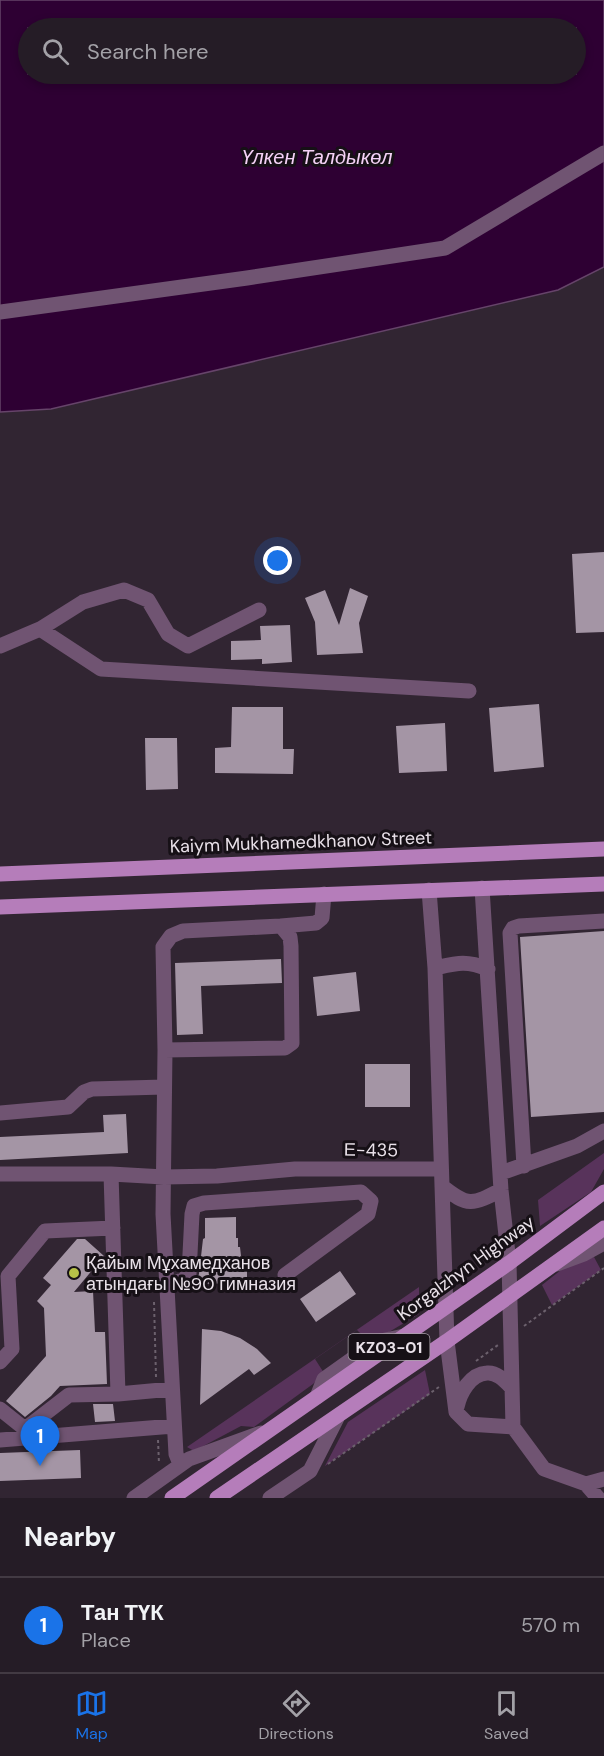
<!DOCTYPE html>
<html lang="en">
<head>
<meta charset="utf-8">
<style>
  body { margin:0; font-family:"DM Sans",sans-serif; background:#2d252e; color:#f1f3f6 }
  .you { position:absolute; left:278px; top:561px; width:21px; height:21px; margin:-15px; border:4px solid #fff; border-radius:50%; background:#1a73e8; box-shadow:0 0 0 9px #1a73e833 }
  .badge { display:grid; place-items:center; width:39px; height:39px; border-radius:50%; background:#1a73e8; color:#fff; font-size:20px; font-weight:700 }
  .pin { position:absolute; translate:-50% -50px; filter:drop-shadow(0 2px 3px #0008) }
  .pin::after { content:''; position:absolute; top:32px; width:21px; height:18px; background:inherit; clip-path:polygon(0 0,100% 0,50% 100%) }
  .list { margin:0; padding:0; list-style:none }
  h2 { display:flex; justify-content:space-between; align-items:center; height:78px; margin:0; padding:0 24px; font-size:26px }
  h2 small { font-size:20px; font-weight:400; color:#a3a1a7 }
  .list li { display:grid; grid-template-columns:39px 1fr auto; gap:18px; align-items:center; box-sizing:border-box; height:96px; padding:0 24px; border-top:2px solid #423a43 }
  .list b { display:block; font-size:22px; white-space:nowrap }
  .list p { margin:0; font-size:20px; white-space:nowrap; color:#a3a1a7 }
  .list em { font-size:20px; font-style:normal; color:#a3a1a7 }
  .icon { flex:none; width:33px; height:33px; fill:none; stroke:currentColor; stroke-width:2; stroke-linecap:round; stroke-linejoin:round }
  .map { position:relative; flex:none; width:604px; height:1498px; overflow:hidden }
  .search { position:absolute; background:#251c26; box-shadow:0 3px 9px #0003; left:18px; right:18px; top:18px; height:66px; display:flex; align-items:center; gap:15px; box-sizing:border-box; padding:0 21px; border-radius:33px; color:#a3a1a7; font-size:22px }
  .sheet { height:174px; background:#251c26 }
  nav { display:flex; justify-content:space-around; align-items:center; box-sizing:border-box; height:84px; border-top:2px solid #423a43; background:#251c26; font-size:16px; color:#a3a1a7 }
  nav a { display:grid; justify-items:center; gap:3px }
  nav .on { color:#1a73e8 }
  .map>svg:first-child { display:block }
  .green { fill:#58335b }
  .water { fill:#2e0033; stroke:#66446a; stroke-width:1.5; fill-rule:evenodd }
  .building { fill:#a495a5 }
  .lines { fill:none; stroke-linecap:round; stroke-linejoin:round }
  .path { stroke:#6c616d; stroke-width:2; stroke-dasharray:3 3; stroke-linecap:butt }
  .minor { stroke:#705472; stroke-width:15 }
  .major { stroke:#b57dba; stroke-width:15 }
  .poi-dot { fill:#b7c148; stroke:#161016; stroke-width:2 }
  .labels { text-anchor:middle; stroke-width:6; stroke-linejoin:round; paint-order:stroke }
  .shield { fill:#161016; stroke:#aaa2aa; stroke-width:1.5 }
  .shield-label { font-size:16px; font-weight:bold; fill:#e9e1e9 }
  .street-label { font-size:18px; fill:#e9e1e9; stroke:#161016 }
  .poi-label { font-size:18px; fill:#e9e1e9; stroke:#161016; text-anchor:start }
  .water-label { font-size:20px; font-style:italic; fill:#f4d1f6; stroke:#161016 }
</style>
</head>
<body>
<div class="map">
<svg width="604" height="1498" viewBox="0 0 604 1498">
  <rect width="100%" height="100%" fill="#312532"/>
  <path class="green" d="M604,1153V1169L591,1192L540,1226L538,1200Z
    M594,1257L601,1270L552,1305L542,1285L566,1266Z
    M419,1287V1314L384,1335L366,1339L357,1330L315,1359L324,1373L313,1384L254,1427L241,1426L194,1451L187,1447Z
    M425,1370L430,1394L325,1466L348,1422Z"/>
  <path class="water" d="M0,0H604V267L558,290L51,409L0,412ZM28,28H576V74H28Z"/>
  <path class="building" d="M604,552V632L576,633L572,554Z
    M350,588L368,596L359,623L363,653L317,655L315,622L305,598L325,590L339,625Z
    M290,625L292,662L262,664V659L231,660V641L261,640L260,626Z
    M539,704L544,767L494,772L489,708Z
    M232,707H283V749H294L293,774L215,773V748L231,747Z
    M445,723L447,771L399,773L396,726Z
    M145,738H177L178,789L146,790Z
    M604,931V1112L531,1117L520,937Z
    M281,959L282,983L201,986L203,1034L177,1035L175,963Z
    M356,972L360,1011L317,1016L313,977Z
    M365,1064H410V1107H365Z
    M126,1114L128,1153L0,1160V1137L104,1132L103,1115Z
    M236,1217V1238H238V1247H240L241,1256H243L244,1268H247V1283L195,1284L199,1274L203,1239L205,1238V1218Z
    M77,1239H85L104,1256L74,1292L93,1291L95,1332H105L107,1384L60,1386L51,1396L25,1417L6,1401L46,1356L44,1308L37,1301L51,1285L43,1278Z
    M340,1271L356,1294L316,1322L300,1299Z
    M202,1329L221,1331L240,1338L257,1349L271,1363L254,1375L249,1369L200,1405Z
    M93,1404H113L115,1421L95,1422Z
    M80,1450L81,1478L0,1481V1453Z"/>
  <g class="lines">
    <path class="path" d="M154,1302L156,1377
      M524,1326L604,1268
      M476,1361L498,1345
      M158,1440L159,1464
      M328,1464L439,1387"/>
    <path class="minor" d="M0,312L247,278L445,248L604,153
      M40,629L83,602L124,590L148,600L168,634L188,646L259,610
      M0,646L40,629L101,669L469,691
      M482,888L501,1190L509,1263L513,1427
      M429,890L435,968L447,1341L456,1412L468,1424L513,1427L544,1469L586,1484
      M281,926L316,923L322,918L324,894
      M435,968C457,963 466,960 488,969
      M165,1050L285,1048L292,1043L291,946L290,937L281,926L183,931L171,936L163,947L165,1050L163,1214L176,1454L180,1464
      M0,1113L68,1107L84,1092L92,1089L164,1087
      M524,1166L510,933L513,928L519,926L604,921
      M501,1173L577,1146L604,1131
      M0,1174H111L164,1177L217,1176L295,1169H440
      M111,1174L118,1394L172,1389
      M442,1186C468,1207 472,1205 501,1190
      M557,1264L584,1254L604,1243
      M166,1285L183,1280L189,1274L192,1214L194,1206L204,1203L361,1192L371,1201L368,1214L285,1275
      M0,1362L12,1349L8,1276L45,1231L113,1228
      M317,1397L324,1379L376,1342L404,1336
      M457,1407C460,1393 470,1374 487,1373C497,1372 505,1381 512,1388
      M0,1409L25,1429L69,1395L118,1394
      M0,1440L174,1426
      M134,1498L189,1459L261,1433
      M270,1498L310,1471L337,1418
      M598,1498L586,1484L604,1479"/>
    <path class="major" d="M0,874L604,849
      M0,907L604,884
      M172,1498L509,1263L604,1192
      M217,1498L447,1341L604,1228"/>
  </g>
  <circle class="poi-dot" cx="74" cy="1273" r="6"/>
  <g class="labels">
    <rect class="shield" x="348.5" y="1334" width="81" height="26" rx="4.5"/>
    <g class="shield-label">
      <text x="389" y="1353">KZ03-01</text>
    </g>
    <g class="street-label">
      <text transform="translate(301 842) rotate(-2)" y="6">Kaiym Mukhamedkhanov Street</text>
      <text transform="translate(371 1150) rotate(1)" y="6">Е-435</text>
      <text transform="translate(466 1268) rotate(-36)" y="6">Korgalzhyn Highway</text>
    </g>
    <g class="poi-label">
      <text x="86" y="1269">Қайым Мұхамедханов<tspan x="86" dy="21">атындағы №90 гимназия</tspan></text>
    </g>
    <g class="water-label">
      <text x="317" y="164">Үлкен Талдыкөл</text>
    </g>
  </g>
</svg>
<div class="you"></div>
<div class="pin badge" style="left:40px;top:1466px">1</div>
<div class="search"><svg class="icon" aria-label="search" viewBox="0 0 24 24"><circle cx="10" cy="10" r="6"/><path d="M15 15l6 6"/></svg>Search here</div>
</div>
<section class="sheet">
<h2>Nearby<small></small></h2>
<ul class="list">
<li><span class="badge">1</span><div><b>Тан ТҮК</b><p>Place</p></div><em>570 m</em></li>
</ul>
</section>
<nav>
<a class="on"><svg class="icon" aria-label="map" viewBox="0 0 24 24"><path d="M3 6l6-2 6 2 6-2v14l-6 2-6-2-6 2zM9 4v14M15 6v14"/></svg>Map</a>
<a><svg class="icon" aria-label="directions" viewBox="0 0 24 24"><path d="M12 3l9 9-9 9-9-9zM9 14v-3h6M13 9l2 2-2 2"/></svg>Directions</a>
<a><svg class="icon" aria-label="saved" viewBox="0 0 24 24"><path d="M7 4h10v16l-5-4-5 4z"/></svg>Saved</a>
</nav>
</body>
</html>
